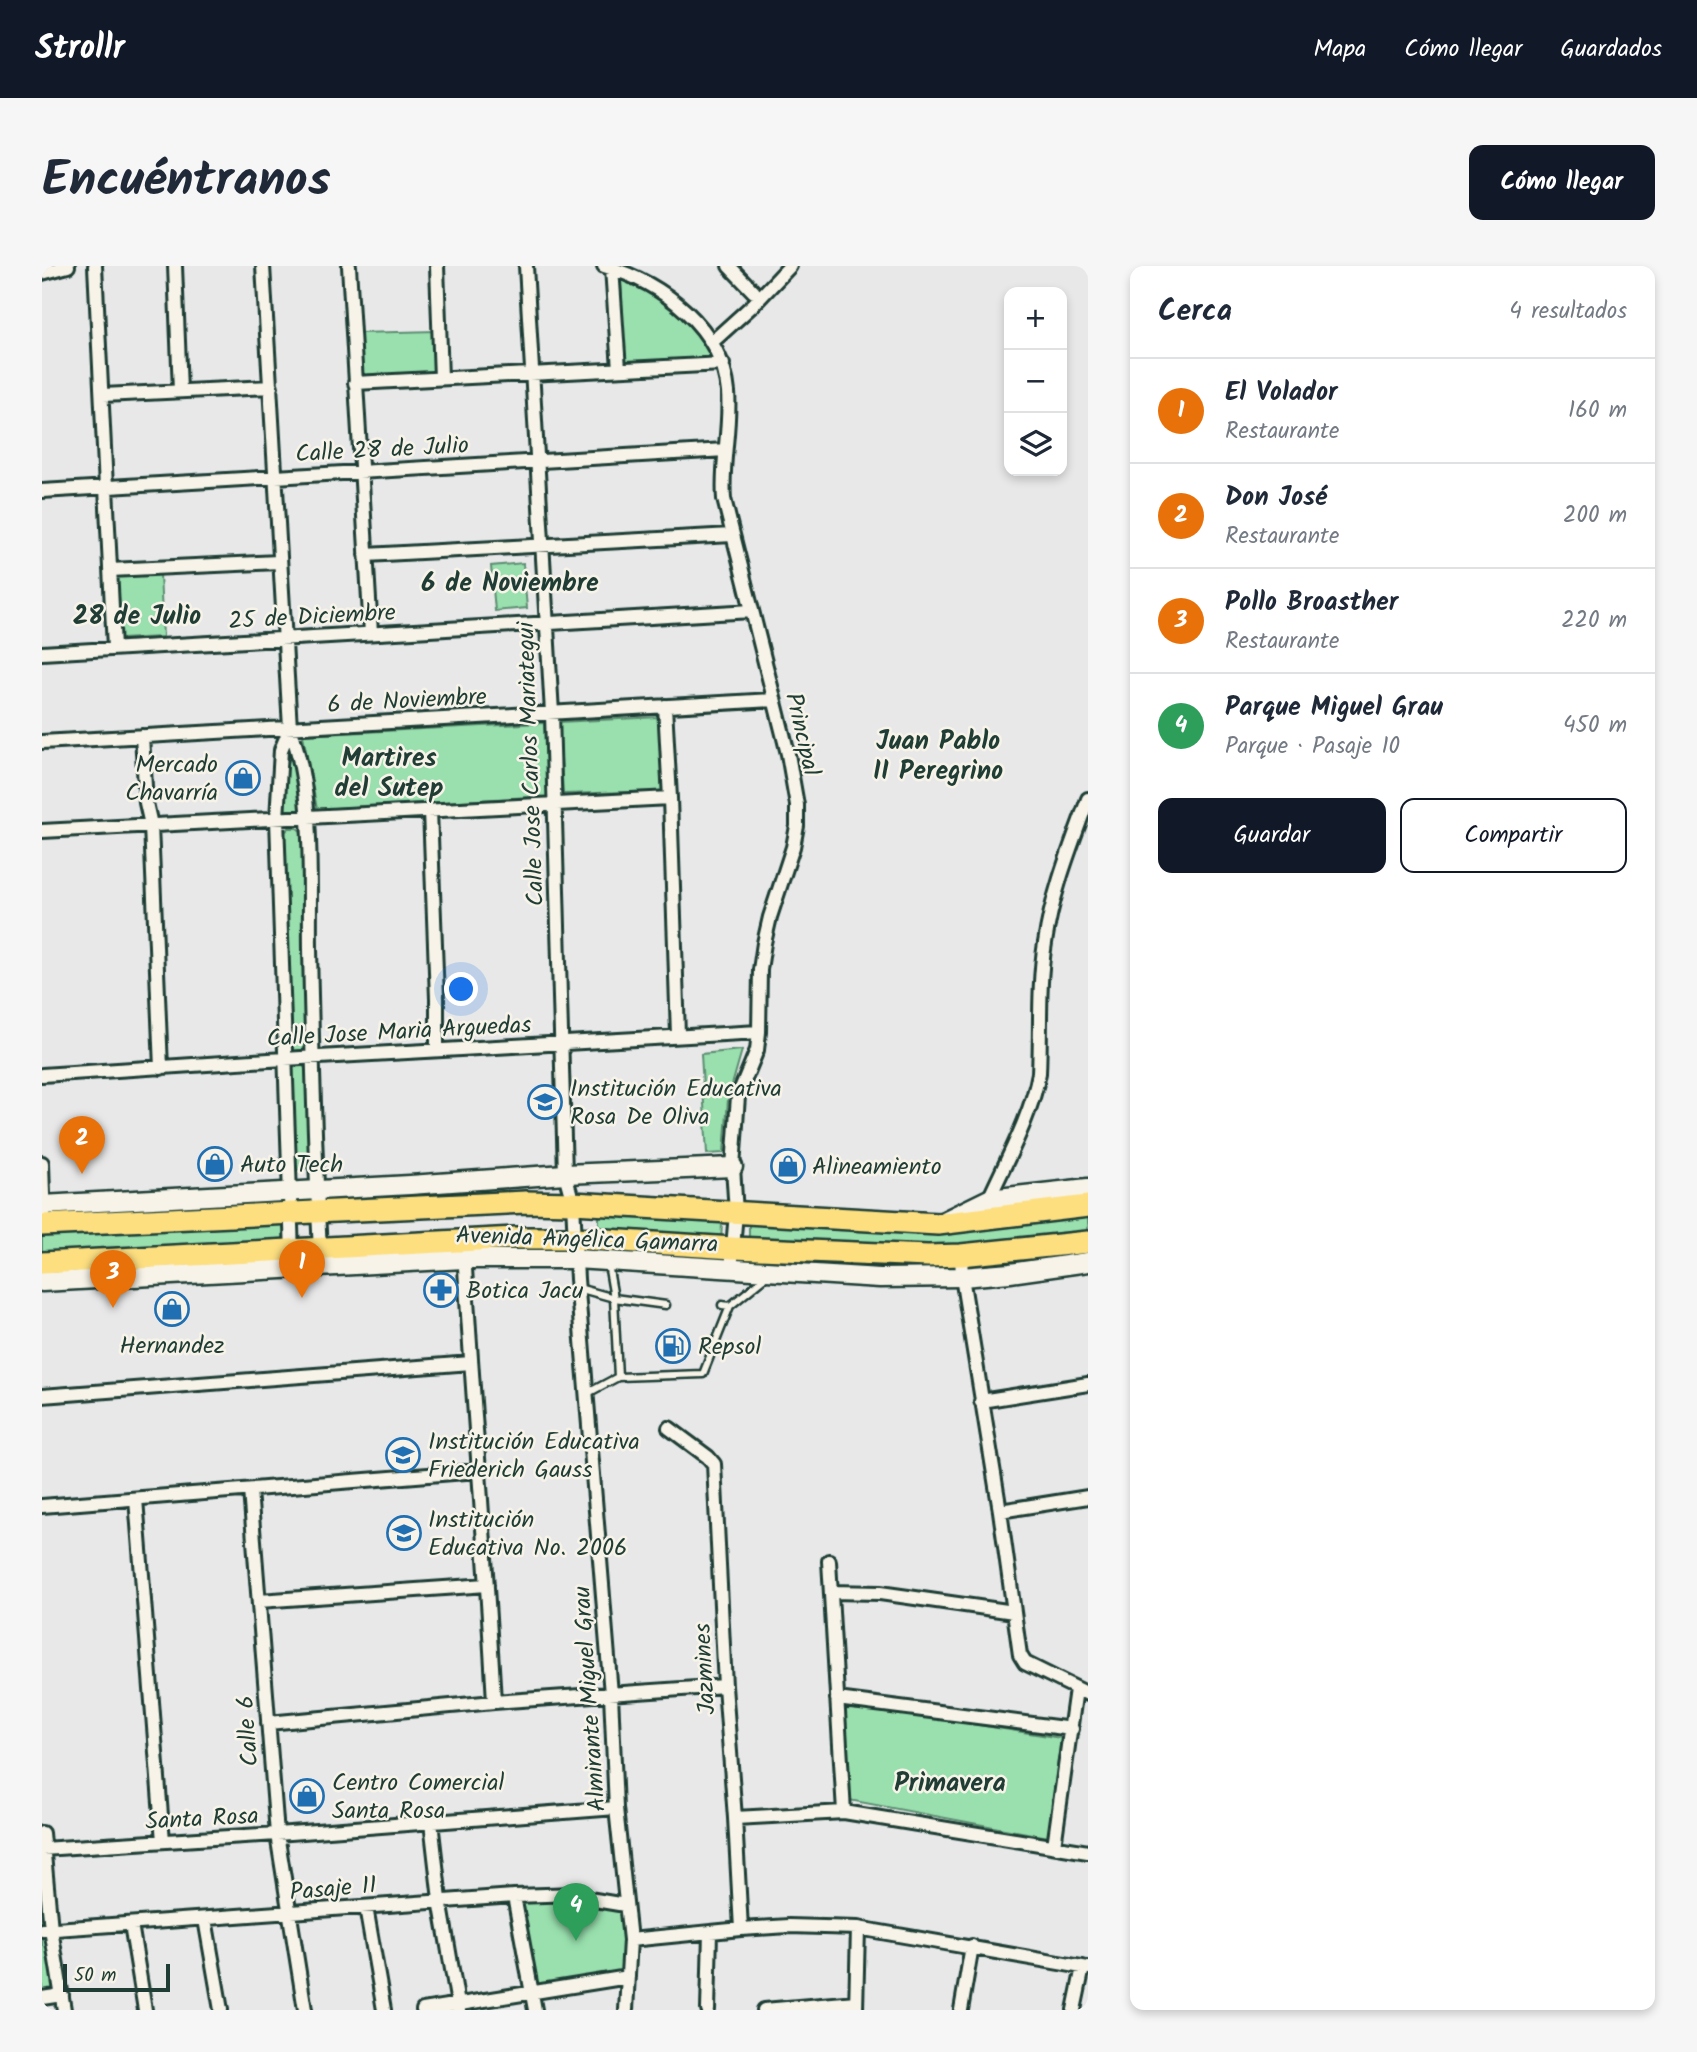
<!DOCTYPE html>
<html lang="es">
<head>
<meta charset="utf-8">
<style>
  body { margin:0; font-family:Kalam,sans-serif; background:#f6f6f7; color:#1f2937 }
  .controls { position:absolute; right:21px; top:21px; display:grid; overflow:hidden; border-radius:14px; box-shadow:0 4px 10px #0003 }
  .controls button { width:63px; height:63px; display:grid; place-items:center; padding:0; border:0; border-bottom:2px solid #e0e1e3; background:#fff; color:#1f2937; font:35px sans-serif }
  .scale { position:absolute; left:21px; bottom:18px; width:107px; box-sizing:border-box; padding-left:7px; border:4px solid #1f3d34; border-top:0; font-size:19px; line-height:24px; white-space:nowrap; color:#1f3d34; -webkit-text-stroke:5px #f7f3e8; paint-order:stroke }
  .you { position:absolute; left:420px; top:724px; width:24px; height:24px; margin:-18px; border:5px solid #fff; border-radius:50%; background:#1a73e8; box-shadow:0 0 0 10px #1a73e833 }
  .badge { display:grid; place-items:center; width:46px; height:46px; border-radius:50%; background:#111827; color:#fff; font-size:23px; font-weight:700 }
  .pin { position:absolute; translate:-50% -58px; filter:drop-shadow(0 2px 4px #0008) }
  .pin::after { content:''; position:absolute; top:37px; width:24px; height:21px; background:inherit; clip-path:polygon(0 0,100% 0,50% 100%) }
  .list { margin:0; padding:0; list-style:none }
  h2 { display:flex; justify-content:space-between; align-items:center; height:91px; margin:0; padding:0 28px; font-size:30px }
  h2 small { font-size:23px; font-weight:400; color:#747a83 }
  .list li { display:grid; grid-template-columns:46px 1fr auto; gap:21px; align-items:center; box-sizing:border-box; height:105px; padding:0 28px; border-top:2px solid #e0e1e3 }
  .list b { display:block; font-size:26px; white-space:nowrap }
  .list p { margin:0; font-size:23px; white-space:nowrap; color:#747a83 }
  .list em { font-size:23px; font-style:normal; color:#747a83 }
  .actions { display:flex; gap:14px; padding:21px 28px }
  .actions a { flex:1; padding:16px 0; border:2px solid #111827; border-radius:14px; text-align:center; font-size:24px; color:#111827 }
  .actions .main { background:#111827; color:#fff }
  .icon { flex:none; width:38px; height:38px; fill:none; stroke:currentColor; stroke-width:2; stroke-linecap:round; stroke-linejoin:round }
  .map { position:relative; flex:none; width:1046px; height:1744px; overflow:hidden; border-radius:14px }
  header { display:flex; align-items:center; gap:42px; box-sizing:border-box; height:98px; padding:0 35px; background:#111827; color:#fff }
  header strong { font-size:33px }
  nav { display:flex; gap:38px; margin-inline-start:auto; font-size:24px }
  .intro { display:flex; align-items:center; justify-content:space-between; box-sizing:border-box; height:168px; padding:0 42px }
  h1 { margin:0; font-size:49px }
  .button { padding:18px 32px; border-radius:14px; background:#111827; color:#fff; font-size:24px; font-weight:700 }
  main { display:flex; gap:42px; padding:0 42px }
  aside { flex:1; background:#fff; border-radius:14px; box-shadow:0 4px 10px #0003 }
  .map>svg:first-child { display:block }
  .green { fill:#99e0ae; stroke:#5c8e71; stroke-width:2 }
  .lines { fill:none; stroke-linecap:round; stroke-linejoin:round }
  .lane-casing { stroke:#1f3d34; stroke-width:11 }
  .street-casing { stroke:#1f3d34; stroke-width:18 }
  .secondary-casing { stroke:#1f3d34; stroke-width:23 }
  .primary-casing { stroke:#1f3d34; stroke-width:26 }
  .lane { stroke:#f7f3e8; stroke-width:6 }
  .street { stroke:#f7f3e8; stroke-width:12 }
  .secondary { stroke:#f7f3e8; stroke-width:18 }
  .primary { stroke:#fddf80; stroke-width:21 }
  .labels { text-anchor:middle; stroke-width:5; stroke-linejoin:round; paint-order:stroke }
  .street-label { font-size:24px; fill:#1f3d34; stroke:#f7f3e8 }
  .poi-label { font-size:24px; fill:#1f3d34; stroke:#f7f3e8; text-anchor:start }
  .neighbourhood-label { font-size:26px; font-weight:bold; fill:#1f3d34; stroke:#f7f3e8 }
</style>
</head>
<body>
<header>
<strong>Strollr</strong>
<nav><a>Mapa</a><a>Cómo llegar</a><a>Guardados</a></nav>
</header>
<div class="intro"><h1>Encuéntranos</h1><a class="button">Cómo llegar</a></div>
<main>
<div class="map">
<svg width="1046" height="1744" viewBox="0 0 1046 1744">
  <rect width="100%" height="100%" fill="#e8e8e9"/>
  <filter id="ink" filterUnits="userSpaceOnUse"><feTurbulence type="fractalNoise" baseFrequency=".0143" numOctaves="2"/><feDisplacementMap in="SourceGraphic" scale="14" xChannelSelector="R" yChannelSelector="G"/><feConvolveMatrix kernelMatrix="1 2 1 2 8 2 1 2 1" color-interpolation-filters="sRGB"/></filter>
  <g filter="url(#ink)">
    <path class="green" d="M579,13C620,30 651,55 672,94L583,98Z
      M394,65L395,106L318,109L317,67Z
      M481,297L485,342L453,345L449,300Z
      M118,308L121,371L77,373L73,310Z
      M617,451L620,525L521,528L517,456Z
      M502,457L506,530L275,543L261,469Z
      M248,493L253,498L261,548H241L244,499Z
      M247,562H255L260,566L265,782C259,785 254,786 248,784L242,567Z
      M700,784L686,833L682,887L665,888L659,788Z
      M255,800H261L266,805L268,899L263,903L256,904L251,899L248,803Z
      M1046,946V970L914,980L707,973V956Z
      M557,949L680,957L679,975L557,968Z
      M238,954C243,961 243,968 240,976L0,989V967Z
      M803,1443L848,1445L1019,1472L1006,1571L807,1534Z
      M521,1630L579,1643L582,1708L493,1721L481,1633Z
      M0,1668H4L13,1725L0,1727Z"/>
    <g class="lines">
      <g class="lane-casing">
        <path id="lane" d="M566,998L572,1032L624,1039
          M536,1022L572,1032L576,1111L544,1128
          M680,1039L688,1040L726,1009
          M576,1111L661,1108L688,1040"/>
      </g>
      <g class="street-casing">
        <path id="street" d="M53,0L72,382
          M133,0L138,125
          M221,0L248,462C273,529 267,612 268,683C270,784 273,885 278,986
          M307,0L329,367
          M395,0L399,112
          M484,0L510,447L523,908L531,937L535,1013L569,1428L574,1542L588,1674L584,1744
          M562,0C621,17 680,62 686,126C689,162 679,197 682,233L746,488L755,539V560L751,581L728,651L722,677L718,704L717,766L715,784L696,830L691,901L694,947L689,1004
          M687,0L712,26
          M570,2L577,103
          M0,7L26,0
          M670,76L712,38L748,0
          M313,117L681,98
          M61,129L229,121
          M0,225L683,184
          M324,289L690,269
          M68,304L237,296
          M0,387L710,345
          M623,440L628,532L636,769
          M248,462L239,484L235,553L250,988
          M100,470L104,537L109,559L119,802
          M0,476L732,434
          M388,544L395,733V784
          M0,565L628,532
          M0,809L242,793L717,766
          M0,897L2,959
          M947,933C964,895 990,848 997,807C999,764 996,720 1003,677C1010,627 1029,580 1046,533
          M422,986C431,1136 444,1286 452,1436
          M919,989L920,1011L958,1245L978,1389L983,1397L1046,1428
          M0,1130L429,1097
          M939,1135L1046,1118
          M627,1162L666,1191L672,1198L683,1420L693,1552L699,1663
          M208,1224L235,1568L263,1744
          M94,1233L121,1575
          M0,1240L436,1205
          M958,1245L1046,1231
          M787,1295L802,1546
          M789,1326L838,1327L972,1346
          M217,1335L445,1319
          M795,1433L1030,1463
          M226,1457L452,1436L683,1420
          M693,1552L802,1546L1046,1586
          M389,1556L398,1634L417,1744
          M0,1567L9,1663L22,1744
          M1012,1580L1034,1423
          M0,1583L235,1568L574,1542
          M472,1630L493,1744
          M324,1641L342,1744
          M163,1653L179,1744
          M89,1658L103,1744
          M0,1664L472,1630L535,1628L547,1633L583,1639
          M588,1674L699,1663L747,1660L816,1662L1046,1702
          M0,1732L20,1729
          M381,1744L586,1711
          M666,1744L668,1666
          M722,1744L814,1736
          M814,1744L816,1662
          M919,1744L930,1680
          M1032,1744L1041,1701"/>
      </g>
      <g class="secondary-casing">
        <path id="secondary" d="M0,939L368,919L523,908L691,901
          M904,954L947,933L1046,922
          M0,1016L422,993H533L838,1012L920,1011L968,1007L1046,996"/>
      </g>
      <g class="primary-casing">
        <path id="primary" d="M0,959L484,936L531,937L896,958L1046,940
          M0,997L473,972H533L691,982L886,990L919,989L1046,976"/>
      </g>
      <use href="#lane" class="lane"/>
      <use href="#street" class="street"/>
      <use href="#secondary" class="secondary"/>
      <use href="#primary" class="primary"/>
    </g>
  </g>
  <defs>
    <g id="shop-ring" transform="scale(1.75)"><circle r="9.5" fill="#f7f3e8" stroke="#1f6fb2" stroke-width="1.5"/><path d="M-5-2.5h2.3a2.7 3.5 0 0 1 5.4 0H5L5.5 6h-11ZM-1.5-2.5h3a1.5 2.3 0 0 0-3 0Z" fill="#1f6fb2"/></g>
    <g id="school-ring" transform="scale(1.75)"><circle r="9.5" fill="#f7f3e8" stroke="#1f6fb2" stroke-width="1.5"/><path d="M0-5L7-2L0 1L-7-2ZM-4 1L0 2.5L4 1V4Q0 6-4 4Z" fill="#1f6fb2"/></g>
    <g id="pharmacy-ring" transform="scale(1.75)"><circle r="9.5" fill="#f7f3e8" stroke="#1f6fb2" stroke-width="1.5"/><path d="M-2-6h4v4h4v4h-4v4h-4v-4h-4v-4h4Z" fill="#1f6fb2"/></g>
    <g id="fuel-ring" transform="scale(1.75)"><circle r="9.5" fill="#f7f3e8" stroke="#1f6fb2" stroke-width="1.5"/><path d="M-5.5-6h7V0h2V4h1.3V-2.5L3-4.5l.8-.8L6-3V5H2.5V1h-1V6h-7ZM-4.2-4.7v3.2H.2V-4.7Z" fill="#1f6fb2"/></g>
  </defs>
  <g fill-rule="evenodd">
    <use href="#shop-ring" x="201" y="512"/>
    <use href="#school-ring" x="503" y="836"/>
    <use href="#shop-ring" x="173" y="898"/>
    <use href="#shop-ring" x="746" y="900"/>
    <use href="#pharmacy-ring" x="399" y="1024"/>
    <use href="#shop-ring" x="130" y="1043"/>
    <use href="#fuel-ring" x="631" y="1080"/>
    <use href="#school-ring" x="361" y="1189"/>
    <use href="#school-ring" x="362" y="1267"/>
    <use href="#shop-ring" x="265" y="1530"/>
  </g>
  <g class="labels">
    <g class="street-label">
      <text transform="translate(340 183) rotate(-3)" y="8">Calle 28 de Julio</text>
      <text transform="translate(270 350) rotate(-3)" y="8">25 de Diciembre</text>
      <text transform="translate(365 434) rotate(-3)" y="8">6 de Noviembre</text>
      <text transform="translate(761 468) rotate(77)" y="8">Principal</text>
      <text transform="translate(488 498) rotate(-92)" y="8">Calle Jose Carlos Mariategui</text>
      <text transform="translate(357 765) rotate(-3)" y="8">Calle Jose Maria Arguedas</text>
      <text transform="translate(545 973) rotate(2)" y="8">Avenida Angélica Gamarra</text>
      <text transform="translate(662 1403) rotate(-93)" y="8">Jazmines</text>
      <text transform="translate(547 1433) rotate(-94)" y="8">Almirante Miguel Grau</text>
      <text transform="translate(205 1465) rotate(-94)" y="8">Calle 6</text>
      <text transform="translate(160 1552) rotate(-3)" y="8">Santa Rosa</text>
      <text transform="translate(291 1622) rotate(-5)" y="8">Pasaje 11</text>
    </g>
    <g class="poi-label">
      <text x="176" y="506" text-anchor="end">Mercado<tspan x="176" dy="28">Chavarría</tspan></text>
      <text x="528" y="830">Institución Educativa<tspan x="528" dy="28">Rosa De Oliva</tspan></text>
      <text x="198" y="906">Auto Tech</text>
      <text x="770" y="908">Alineamiento</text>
      <text x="424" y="1032">Botica Jacu</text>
      <text x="130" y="1087" text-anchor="middle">Hernandez</text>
      <text x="656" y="1088">Repsol</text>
      <text x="386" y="1183">Institución Educativa<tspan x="386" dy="28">Friederich Gauss</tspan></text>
      <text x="386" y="1261">Institución<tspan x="386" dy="28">Educativa No. 2006</tspan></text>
      <text x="290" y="1524">Centro Comercial<tspan x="290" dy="28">Santa Rosa</tspan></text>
    </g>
    <g class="neighbourhood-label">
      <text x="468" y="325">6 de Noviembre</text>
      <text x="95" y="358">28 de Julio</text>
      <text x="896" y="483">Juan Pablo<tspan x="896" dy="30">II Peregrino</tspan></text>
      <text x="347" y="500">Martires<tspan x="347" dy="30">del Sutep</tspan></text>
      <text x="908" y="1525">Primavera</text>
    </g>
  </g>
</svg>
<div class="controls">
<button>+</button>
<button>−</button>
<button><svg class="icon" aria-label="layers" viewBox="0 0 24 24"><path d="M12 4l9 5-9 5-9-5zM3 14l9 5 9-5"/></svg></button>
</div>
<div class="scale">50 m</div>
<div class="you"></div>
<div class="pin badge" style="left:260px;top:1032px;background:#e8710a">1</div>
<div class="pin badge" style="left:40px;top:908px;background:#e8710a">2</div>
<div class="pin badge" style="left:71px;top:1042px;background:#e8710a">3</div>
<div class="pin badge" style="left:534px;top:1675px;background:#2e9e5b">4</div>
</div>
<aside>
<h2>Cerca<small>4 resultados</small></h2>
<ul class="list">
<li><span class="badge" style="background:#e8710a">1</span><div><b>El Volador</b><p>Restaurante</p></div><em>160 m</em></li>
<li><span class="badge" style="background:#e8710a">2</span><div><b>Don José</b><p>Restaurante</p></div><em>200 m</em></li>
<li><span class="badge" style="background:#e8710a">3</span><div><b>Pollo Broasther</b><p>Restaurante</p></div><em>220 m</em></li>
<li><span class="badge" style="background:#2e9e5b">4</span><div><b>Parque Miguel Grau</b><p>Parque · Pasaje 10</p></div><em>450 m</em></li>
</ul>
<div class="actions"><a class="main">Guardar</a><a>Compartir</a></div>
</aside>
</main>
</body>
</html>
